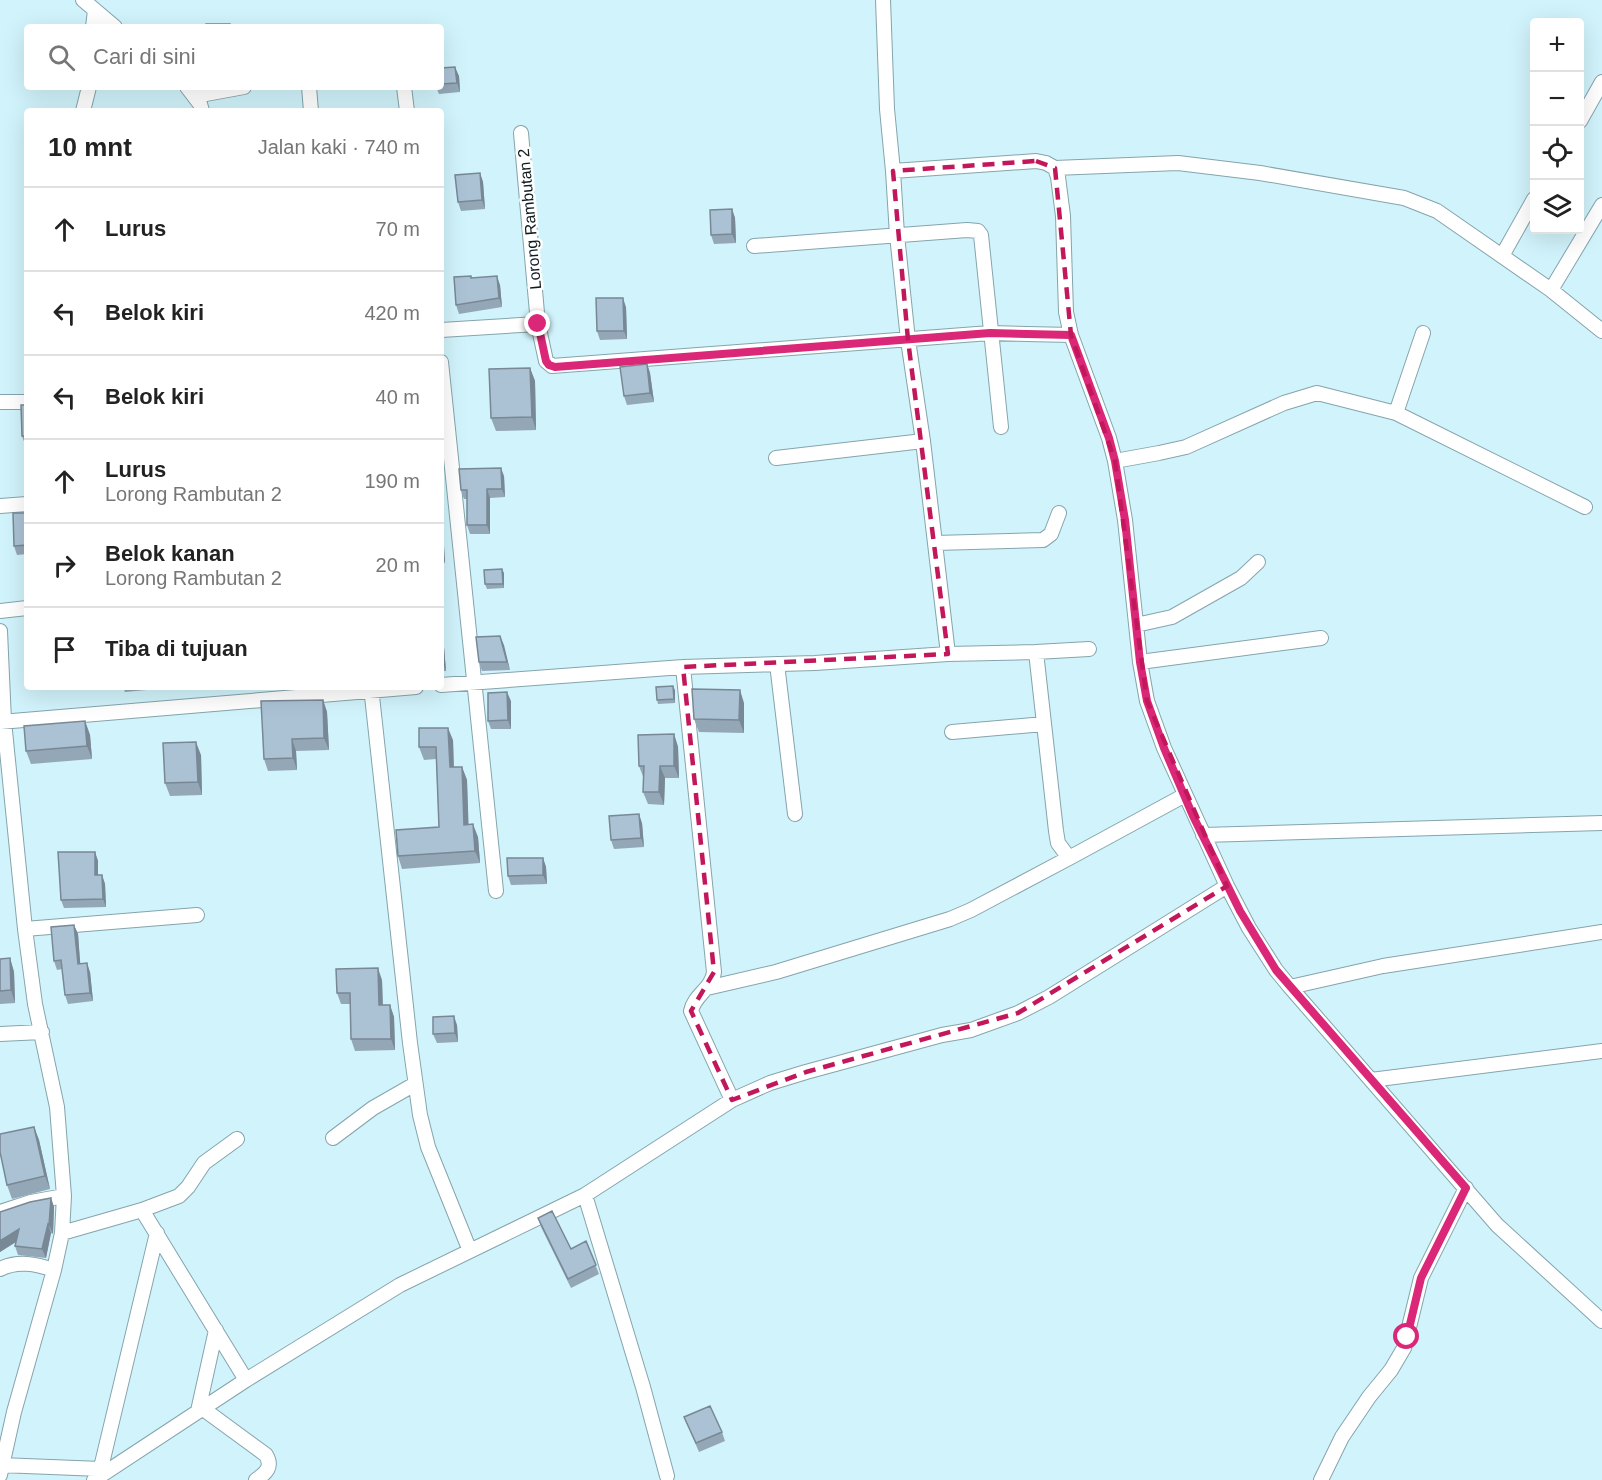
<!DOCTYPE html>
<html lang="id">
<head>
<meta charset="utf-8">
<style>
  body { margin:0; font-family:Arial,sans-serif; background:#f6f6f6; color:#222 }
  .controls { position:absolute; right:18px; top:18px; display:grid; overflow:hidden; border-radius:6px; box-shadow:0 6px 24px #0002 }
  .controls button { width:54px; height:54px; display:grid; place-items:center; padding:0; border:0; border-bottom:2px solid #e0e0e0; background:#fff; color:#222; font:30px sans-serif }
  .stop { position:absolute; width:18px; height:18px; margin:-14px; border:4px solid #db2777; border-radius:50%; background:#fff }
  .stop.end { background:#db2777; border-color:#fff; box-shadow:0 2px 6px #0008 }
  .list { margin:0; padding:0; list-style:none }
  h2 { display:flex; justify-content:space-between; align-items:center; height:78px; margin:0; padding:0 24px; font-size:26px }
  h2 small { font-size:20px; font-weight:400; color:#767676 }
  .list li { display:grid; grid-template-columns:39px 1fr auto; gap:18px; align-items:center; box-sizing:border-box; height:84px; padding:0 24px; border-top:2px solid #e0e0e0 }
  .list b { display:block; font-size:22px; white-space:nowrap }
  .list p { margin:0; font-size:20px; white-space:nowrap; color:#767676 }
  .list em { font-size:20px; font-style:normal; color:#767676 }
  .icon { flex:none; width:33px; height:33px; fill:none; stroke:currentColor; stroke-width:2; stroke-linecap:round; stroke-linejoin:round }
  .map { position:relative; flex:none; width:1602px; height:1480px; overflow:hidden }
  .search { position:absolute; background:#fff; box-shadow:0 6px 24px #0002; left:24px; top:24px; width:420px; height:66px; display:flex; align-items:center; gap:15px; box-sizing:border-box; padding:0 21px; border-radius:6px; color:#767676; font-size:22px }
  .panel { position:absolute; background:#fff; box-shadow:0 6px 24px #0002; left:24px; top:108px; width:420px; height:582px; border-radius:6px }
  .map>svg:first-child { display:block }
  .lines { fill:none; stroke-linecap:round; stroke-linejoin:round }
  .street-casing { stroke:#85a4ac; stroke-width:16 }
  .street { stroke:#fff; stroke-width:14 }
  .wall { fill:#93a7b7 }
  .shaded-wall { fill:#788895 }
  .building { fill:#abc2d5; stroke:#788895; stroke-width:1.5 }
  .route { stroke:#db2777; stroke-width:8 }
  .marked { fill:none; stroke:#c2185b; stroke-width:4.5; stroke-dasharray:12 8; stroke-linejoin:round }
  .labels { text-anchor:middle; stroke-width:5; stroke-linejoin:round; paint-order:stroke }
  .street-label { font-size:16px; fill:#0f1c1f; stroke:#fff }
</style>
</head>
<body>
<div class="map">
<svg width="1602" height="1480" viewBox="0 0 1602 1480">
  <rect width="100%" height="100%" fill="#d1f3fb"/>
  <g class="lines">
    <g class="street-casing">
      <path id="street" d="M83,0L115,27
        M883,0L887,109L893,171L1036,161L1046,163L1055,168L1058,177L1063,216L1066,312L1071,335L1109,438L1115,461L1125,520L1140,662L1147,701L1164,748L1227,886L1249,928L1276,970L1290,987L1497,1225L1602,1321
        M93,27L95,10
        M187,87L200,104L202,111
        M309,87L311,111
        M404,87L407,111
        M195,96L244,87
        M83,111L89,87
        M1580,121L1602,82
        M521,133L538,324L546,361L552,366L990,333L1071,335
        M1055,168L1178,163L1260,173L1404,198L1437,211L1551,290L1602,331
        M754,246L967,230L978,231L981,235L1001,427
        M1502,256L1534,199
        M1551,290L1602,205
        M441,330L538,324
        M441,362L496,891
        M0,402H27
        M1396,413L1423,333
        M776,458L923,441
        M1115,461L1159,453L1186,447L1284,403L1317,393L1396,413L1585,507
        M0,506L27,504
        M935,543L1043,540L1051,534L1059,513
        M0,611L27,608
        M1136,625L1172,617L1241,578L1258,562
        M0,631L4,721L25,929L35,1004L57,1107L64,1196L62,1233L54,1270L14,1412L0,1475
        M1036,652L1089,649
        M948,654L1036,652L1056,831L1058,843L1069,858L1185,795
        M1140,662L1321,638
        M777,664L795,814
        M683,667L714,972C712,989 694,995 691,1011L732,1100
        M441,685L683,667L815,663L948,654L923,441L908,340L897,235L893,171
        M371,687L410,1043L420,1115L428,1147L470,1251
        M0,722L416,687
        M952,732L1044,724
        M1203,835L1602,823
        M25,929L197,915
        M1290,987L1383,966L1602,932
        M707,988L776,972L950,919L971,910L1069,858
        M0,1034L42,1032
        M1371,1080L1602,1051
        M333,1138L373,1108L415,1084
        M585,1195L643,1387L667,1476
        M142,1210L246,1380
        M0,1212L31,1202L64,1196
        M62,1233L142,1210L179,1196L188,1187L204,1163L237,1139
        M0,1269C18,1260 36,1264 54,1270
        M202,1408L266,1455C273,1467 266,1473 256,1480
        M198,1411L216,1330
        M0,1465L101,1469
        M99,1476L157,1233
        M94,1480L246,1380L400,1285L585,1195L732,1100L770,1083L806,1072L942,1035L971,1030L1018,1013L1049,997L1227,886
        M1321,1480L1342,1437L1369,1397L1391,1370L1404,1348L1421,1278L1466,1188"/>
    </g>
    <use href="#street" class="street"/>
  </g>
  <path class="wall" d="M441,68L459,76L460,92L439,94L436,87H441Z
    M480,173L483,182L485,209L461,211L458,202Z
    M732,209L735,218L736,243L714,244L711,235Z
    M471,276L472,278L500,285L502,307L459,314L456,305Z
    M626,307L627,339L600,340L597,331Z
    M647,364L650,373L654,402L627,405L624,396Z
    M530,368L535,381L536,430L496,431L491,418Z
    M27,405V447H26L22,436Z
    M504,476L505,497L490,498V534H470L467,525V499H464L461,490Z
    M27,513V554L17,555L14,546Z
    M441,538L444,546L445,563H441Z
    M504,573V588L487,589L485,584Z
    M500,636L510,670L482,671L479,662Z
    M441,640L444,647L446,671H441Z
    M123,687H179L125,692Z
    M675,690V703L658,704L657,700Z
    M323,700L327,712L329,750L296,751L297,770L268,771L264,759Z
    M511,701V729H491L488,721Z
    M744,703V733L699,732L694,719Z
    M85,721L90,735L92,759L31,764L26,751Z
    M674,734L678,747L679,778H665L664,805L648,804L643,792L644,779L639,766Z
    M453,740L454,767H462L467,780L468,825L478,837L480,863L402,869L398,856L439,827L436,759L424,760L419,747Z
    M201,755L202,795L170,796L165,783Z
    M642,823L644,847L614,849L611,840Z
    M95,852L98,861V875H102L105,884L106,907L64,908L61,900Z
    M543,858L546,867L547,884L511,885L508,876Z
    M74,925L78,934L80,964L90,972L93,1001L68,1004L65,995L62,969L57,970L54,961Z
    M10,958L14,972L15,1003L0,1004V959Z
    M382,980L383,1005H390L394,1017L395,1050L355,1051L351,1039L350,1004H341L337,993Z
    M457,1025L458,1042L437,1043L433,1034Z
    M34,1127L39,1140L50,1189L12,1199L7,1185Z
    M51,1198L54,1207L53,1234L51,1233L46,1258L18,1255L15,1246L16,1242L0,1252V1212Z
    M538,1218L571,1249L586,1241L599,1274L571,1288L541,1227Z
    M684,1417L722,1432L725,1441L699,1452Z"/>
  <path class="shaded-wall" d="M455,67L459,76L460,92L457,83Z
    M480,173L483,182L485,209L482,200Z
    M732,209L735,218L736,243L732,234Z
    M497,276L500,285L502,307L499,298Z
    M623,298L626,307L627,339L624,331Z
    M647,364L650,373L654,402L650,393Z
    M530,368L535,381L536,430L532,417Z
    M501,468L504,476L505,497L502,489Z
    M487,489L490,498V534L487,525Z
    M441,538L444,546L445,563L442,554Z
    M502,569L504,573V588L503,584Z
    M500,636L504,645L510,670L507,662Z
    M441,640L444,647L446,671L441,658Z
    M673,686L675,690V703L674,699Z
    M740,690L744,703V733L739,720Z
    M507,692L511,701V729L508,720Z
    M323,700L327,712L329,750L324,738Z
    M85,721L90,735L92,759L87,746Z
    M448,728L453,740L454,780L450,767Z
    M674,734L678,747L679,778L674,766Z
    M292,739L296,751L297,770L293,758Z
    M196,742L201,755L202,795L198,782Z
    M660,766L665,778L664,805L659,792Z
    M462,767L467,780L469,837L464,825Z
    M639,814L642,823L644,847L641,838Z
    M473,824L478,837L480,863L475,851Z
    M95,852L98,861V884L95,875Z
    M543,858L546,867L547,884L543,875Z
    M102,875L105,884L106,907L103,899Z
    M74,925L78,934L81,973L78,964Z
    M10,958L14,972L15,1003L11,990Z
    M87,963L90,972L93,1001L90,993Z
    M378,968L382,980L383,1017L379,1005Z
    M390,1005L394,1017L395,1050L391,1039Z
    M454,1016L457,1025L458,1042L455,1033Z
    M34,1127L39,1140L50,1189L45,1176Z
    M51,1198L54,1207L53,1234L49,1225Z
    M48,1224L51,1233L46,1258L42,1249Z
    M19,1229L22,1238L0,1252V1241Z"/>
  <path class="building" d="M206,24H230V27H206Z
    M455,67L457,83L441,84V68Z
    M480,173L482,200L458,202L455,175Z
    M732,209V234L711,235L710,210Z
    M471,276V278L497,276L499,298L456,305L454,277Z
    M596,298H623L624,331H597Z
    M647,364L650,393L624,396L620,367Z
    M530,368L532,417L491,418L489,369Z
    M21,405H27V436H22Z
    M501,468L502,489H487V525H467V490H461L459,469Z
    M13,513H27V545L14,546Z
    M502,569L503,584H485L484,570Z
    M500,636L507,662H479L476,637Z
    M673,686L674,699L657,700L656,687Z
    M692,689L740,690L739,720L694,719Z
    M507,692L508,720L488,721V693Z
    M323,700L324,738L292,739L293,758L264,759L261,701Z
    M85,721L87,746L26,751L24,726Z
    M419,728H448L450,767H462L464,825L473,824L475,851L398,856L396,830L439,827L436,747H419Z
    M674,734V766H660L659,792H643L644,766H639L638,735Z
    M196,742L198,782L165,783L163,743Z
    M639,814L641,838L611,840L609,816Z
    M58,852H95V875H102L103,899L61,900Z
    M507,858H543V875L508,876Z
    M74,925L78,964L87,963L90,993L65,995L61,960L54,961L51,927Z
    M10,958L11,990L0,991V959Z
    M378,968L379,1005H390L391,1039H351L350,993H337L336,969Z
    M454,1016L455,1033L433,1034V1017Z
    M34,1127L45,1176L7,1185L0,1152V1134Z
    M51,1198L49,1225L48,1224L42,1249L15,1246L19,1229L0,1241V1212L30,1202Z
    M552,1211L571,1249L586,1241L596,1265L568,1279L538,1218Z
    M710,1406L722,1432L696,1443L684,1417Z"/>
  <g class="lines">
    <path class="route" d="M538,324L546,361L549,365L555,367L990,333L1071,335L1109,438L1115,461L1125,520L1140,662L1147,701L1164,748L1193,816L1240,911L1276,970L1466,1188L1421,1278L1407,1337"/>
  </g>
  <path class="marked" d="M1036,161L1055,168L1071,335L1115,461L1147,701L1227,886L1018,1013L806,1072L732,1100L691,1011L714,972L683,667L948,654L908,340L893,171Z"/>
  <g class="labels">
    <g class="street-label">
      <text transform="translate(529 219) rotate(-95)" y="6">Lorong Rambutan 2</text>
    </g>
  </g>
</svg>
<div class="controls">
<button>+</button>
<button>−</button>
<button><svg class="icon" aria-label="locate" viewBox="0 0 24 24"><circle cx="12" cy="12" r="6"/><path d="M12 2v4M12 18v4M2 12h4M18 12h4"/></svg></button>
<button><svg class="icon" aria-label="layers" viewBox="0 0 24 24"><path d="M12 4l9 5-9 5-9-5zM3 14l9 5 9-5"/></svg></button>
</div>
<div class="stop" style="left:1407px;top:1337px"></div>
<div class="stop end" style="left:538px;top:324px"></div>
<div class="search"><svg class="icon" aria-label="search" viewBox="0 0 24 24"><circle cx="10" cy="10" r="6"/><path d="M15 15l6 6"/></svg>Cari di sini</div>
<section class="panel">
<h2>10 mnt<small>Jalan kaki · 740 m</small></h2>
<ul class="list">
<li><svg class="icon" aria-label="ahead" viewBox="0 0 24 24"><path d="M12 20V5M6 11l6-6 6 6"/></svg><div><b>Lurus</b></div><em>70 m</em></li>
<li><svg class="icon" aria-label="left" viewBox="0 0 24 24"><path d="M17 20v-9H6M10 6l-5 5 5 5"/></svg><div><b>Belok kiri</b></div><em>420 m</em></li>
<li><svg class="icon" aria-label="left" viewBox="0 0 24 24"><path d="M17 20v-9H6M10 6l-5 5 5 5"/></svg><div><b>Belok kiri</b></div><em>40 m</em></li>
<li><svg class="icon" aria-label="ahead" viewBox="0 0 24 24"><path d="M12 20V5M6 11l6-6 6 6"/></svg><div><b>Lurus</b><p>Lorong Rambutan 2</p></div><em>190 m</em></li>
<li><svg class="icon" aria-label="right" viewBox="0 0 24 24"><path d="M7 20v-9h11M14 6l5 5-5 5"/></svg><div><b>Belok kanan</b><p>Lorong Rambutan 2</p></div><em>20 m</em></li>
<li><svg class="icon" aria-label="arrive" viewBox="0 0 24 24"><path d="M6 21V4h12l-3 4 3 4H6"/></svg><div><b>Tiba di tujuan</b></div></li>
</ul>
</section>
</div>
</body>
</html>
